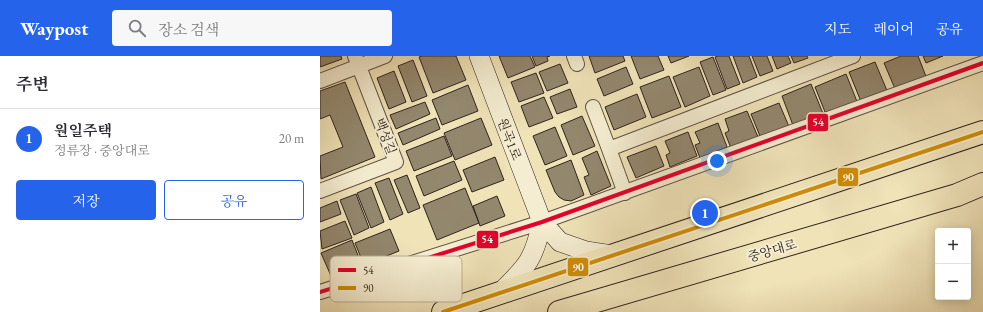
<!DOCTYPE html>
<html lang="ko">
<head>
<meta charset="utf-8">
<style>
  body { margin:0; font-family:"EB Garamond","Noto Serif KR",serif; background:#f7f7f7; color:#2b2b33 }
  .controls { position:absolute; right:12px; bottom:12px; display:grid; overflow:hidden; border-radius:4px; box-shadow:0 2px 10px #0003 }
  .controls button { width:36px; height:36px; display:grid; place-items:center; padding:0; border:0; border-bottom:1px solid #e1e1e2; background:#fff; color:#2b2b33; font:20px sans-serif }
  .you { position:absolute; left:397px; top:105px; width:14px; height:14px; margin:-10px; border:3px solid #fff; border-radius:50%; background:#1a73e8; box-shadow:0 0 0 6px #1a73e833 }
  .badge { display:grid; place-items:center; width:26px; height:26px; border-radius:50%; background:#2563eb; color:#fff; font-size:13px; font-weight:700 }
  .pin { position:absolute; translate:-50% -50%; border:2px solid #fff; box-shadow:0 1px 4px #0006 }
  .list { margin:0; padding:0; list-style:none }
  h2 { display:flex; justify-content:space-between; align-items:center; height:52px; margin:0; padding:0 16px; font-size:17px }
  h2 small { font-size:13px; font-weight:400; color:#7c7c81 }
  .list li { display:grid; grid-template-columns:26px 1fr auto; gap:12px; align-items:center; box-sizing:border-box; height:60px; padding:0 16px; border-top:1px solid #e1e1e2 }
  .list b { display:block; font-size:15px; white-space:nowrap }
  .list p { margin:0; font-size:13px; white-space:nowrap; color:#7c7c81 }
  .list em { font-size:13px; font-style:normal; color:#7c7c81 }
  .actions { display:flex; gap:8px; padding:12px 16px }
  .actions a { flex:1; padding:9px 0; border:1px solid #2563eb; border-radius:4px; text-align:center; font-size:14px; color:#2563eb }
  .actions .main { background:#2563eb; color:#fff }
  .icon { flex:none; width:22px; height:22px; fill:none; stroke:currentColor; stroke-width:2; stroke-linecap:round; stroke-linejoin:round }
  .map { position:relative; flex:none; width:663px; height:256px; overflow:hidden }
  header { display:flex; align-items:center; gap:24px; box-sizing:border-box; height:56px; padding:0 20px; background:#2563eb; color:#fff }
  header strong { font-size:19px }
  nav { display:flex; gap:22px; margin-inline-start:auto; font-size:14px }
  .search { width:280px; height:36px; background:#f7f7f7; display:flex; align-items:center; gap:10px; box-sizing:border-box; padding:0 14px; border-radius:4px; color:#7c7c81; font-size:15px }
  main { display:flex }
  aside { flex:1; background:#fff }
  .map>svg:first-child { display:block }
  .building { fill:#93876e; stroke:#2f231d }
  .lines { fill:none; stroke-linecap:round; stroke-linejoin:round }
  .street-casing { stroke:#5f5344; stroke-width:16 }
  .secondary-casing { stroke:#2f231d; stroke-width:20 }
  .primary-casing { stroke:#2f231d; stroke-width:24 }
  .street { stroke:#f5edd1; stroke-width:14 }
  .secondary { stroke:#f5edd1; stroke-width:19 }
  .primary { stroke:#f0e3b8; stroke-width:22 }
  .bus-1-casing { stroke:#f5edd1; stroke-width:7 }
  .bus-2-casing { stroke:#f5edd1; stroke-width:7 }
  .bus-1 { stroke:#e4002b; stroke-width:4 }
  .bus-2 { stroke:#cf8c06; stroke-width:4 }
  .labels { text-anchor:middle; stroke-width:4; stroke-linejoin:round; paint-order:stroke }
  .street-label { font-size:13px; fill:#2f231d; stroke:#f5edd1 }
  .key { fill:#f5edd1; stroke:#bab09b; stroke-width:1 }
  .key-label { font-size:11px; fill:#2f231d }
  .line-badge { stroke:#f5edd1; stroke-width:1.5 }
  .badge-label { font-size:11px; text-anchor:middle; font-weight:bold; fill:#fff }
</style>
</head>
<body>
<header>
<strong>Waypost</strong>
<div class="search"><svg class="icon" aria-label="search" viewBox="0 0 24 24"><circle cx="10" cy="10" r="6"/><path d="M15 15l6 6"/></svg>장소 검색</div>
<nav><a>지도</a><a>레이어</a><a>공유</a></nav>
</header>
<main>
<aside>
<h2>주변<small></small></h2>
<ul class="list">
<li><span class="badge">1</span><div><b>원일주택</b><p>정류장 · 중앙대로</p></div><em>20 m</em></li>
</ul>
<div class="actions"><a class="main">저장</a><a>공유</a></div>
</aside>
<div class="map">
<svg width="663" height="256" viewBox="0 0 663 256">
  <rect width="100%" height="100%" fill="#f0e3b8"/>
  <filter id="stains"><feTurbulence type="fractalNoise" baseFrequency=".005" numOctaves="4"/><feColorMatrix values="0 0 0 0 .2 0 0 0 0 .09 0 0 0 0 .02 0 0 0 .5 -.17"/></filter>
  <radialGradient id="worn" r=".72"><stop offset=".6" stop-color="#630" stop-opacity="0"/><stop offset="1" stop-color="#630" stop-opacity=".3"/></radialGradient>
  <path class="building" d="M0,0H21L22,3L0,11Z
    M102,0H136L146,24L113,37L99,1Z
    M179,0H210L215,11L188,22Z
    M212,0H230L227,1L228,5L216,10Z
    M269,0H303L305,5L275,17Z
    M311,0H338L344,14L320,23Z
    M348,0H369L351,7Z
    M398,0H409L420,28L407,33L395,1Z
    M413,0H429L437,21L423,27Z
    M432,0H447L453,15L440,20Z
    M452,0H468L471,7L457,13Z
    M471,0H487L488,2L474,7Z
    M581,0H598L607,23L576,35L564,7Z
    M603,0H623L606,7Z
    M393,1L406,34L393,39L380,6Z
    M93,4L107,40L92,46L78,10Z
    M555,6L568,37L542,48L529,16Z
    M240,8L248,27L227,35L219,16Z
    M306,11L313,28L284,40L277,23Z
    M379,11L390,40L365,51L353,21Z
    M74,15L86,46L69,53L57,22Z
    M216,17L224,37L199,46L191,26Z
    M526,18L538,48L507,61L495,31Z
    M349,20L361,51L332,62L320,31Z
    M25,26L55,101L1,123L0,100L23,91L10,59L0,63V35Z
    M491,28L504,60L474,72L462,40Z
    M148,29L158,55L122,69L112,44Z
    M250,33L257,51L237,58L230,41Z
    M317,38L326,61L294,74L285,51Z
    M224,41L233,62L209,71L201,50Z
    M105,46L110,58L76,73L70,59Z
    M459,47L470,73L442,85L431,58Z
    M427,55L438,81L411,92L405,77L409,75L405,63Z
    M262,60L275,90L253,99L241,69Z
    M116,62L120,73L83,89L78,77Z
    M161,62L172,89L135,104L124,77Z
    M398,67L407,91L380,102L375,89L380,87L375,76Z
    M235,71L247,100L225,109L213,80Z
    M368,76L377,100L350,111L346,99L350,97L345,85Z
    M124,80L132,100L94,115L86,95Z
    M336,90L344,110L316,122L307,101Z
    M277,95L291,130L271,139L264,121L269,119L262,102Z
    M175,101L184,124L152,136L143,114Z
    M251,104L264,139L251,145L244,144L239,141L235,136L226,114Z
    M134,105L142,124L104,140L96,120Z
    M87,119L100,152L88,157L74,124Z
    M69,122L83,158L70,164L55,127Z
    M51,131L64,166L51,172L37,137Z
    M145,132L159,167L117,184L103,149Z
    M36,138L49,172L34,179L20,144Z
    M177,140L185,160L160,170L153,150Z
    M17,145L21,158L0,166V152Z
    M25,165L32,182L2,193L0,175Z
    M70,173L79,195L44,209L35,187Z
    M32,184L41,207L11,220L1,197Z"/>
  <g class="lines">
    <g class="street-casing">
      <path id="street" d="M254,0L257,8
        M0,25L65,0
        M273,51L289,93L533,0
        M289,93L305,137
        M0,135L76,106L35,0
        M0,236L222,166L663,7"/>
    </g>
    <g class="secondary-casing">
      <path id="secondary" d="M159,0L222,166L240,186L266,195L292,199
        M182,235C208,209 214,203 222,166"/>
    </g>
    <g class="primary-casing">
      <path id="primary" d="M123,256L663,76
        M239,256L637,139L663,128"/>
    </g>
    <use href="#street" class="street"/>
    <use href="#secondary" class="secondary"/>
    <use href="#primary" class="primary"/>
    <g class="bus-1-casing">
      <path id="bus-1" d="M0,236L222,166L663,7"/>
    </g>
    <g class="bus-2-casing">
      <path id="bus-2" d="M123,256L663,76"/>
    </g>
    <use href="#bus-1" class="bus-1"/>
    <use href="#bus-2" class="bus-2"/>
  </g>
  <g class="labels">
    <g class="street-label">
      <text transform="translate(66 80) rotate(69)" y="5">백성길</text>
      <text transform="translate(190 83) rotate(69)" y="5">원곡1로</text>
      <text transform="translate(452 194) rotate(-16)" y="5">중앙대로</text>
    </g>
  </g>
  <rect x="10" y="200" width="132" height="46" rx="6" class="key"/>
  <rect x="18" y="212" width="18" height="4" fill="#e4002b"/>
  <rect x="18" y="230" width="18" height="4" fill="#cf8c06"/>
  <g class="key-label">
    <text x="43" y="218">54</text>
    <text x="43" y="236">90</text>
  </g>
  <g class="line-badge">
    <rect x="487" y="57" width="22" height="19" rx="4" fill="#e4002b"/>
    <rect x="517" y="111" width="22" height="20" rx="4" fill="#cf8c06"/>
    <rect x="156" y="174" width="23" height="19" rx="4" fill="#e4002b"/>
    <rect x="247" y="201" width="22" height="20" rx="4" fill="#cf8c06"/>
  </g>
  <g class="badge-label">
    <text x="498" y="70">54</text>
    <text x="528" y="125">90</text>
    <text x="167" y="187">54</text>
    <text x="258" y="215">90</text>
  </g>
  <rect width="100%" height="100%" filter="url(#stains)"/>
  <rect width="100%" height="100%" fill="url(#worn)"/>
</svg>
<div class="controls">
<button>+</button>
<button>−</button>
</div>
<div class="you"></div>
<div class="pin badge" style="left:385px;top:157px">1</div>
</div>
</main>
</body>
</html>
